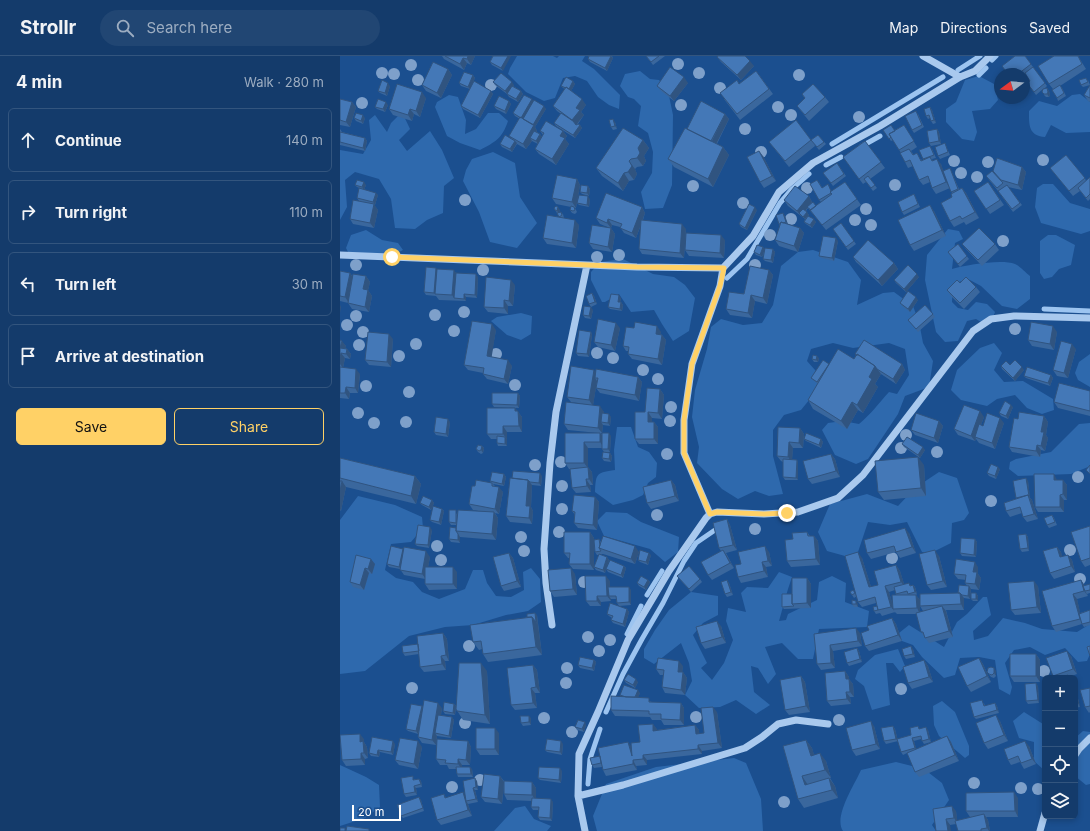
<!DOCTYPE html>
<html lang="en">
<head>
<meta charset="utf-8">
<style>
  body { margin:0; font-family:Inter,sans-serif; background:#214673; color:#f1f3f6 }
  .controls { position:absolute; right:12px; bottom:12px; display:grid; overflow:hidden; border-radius:6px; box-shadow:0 2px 6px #0003 }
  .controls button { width:36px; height:36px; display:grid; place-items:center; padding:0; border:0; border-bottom:1px solid #33557e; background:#143b6b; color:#f1f3f6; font:20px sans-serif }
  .compass { position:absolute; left:654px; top:12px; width:36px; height:36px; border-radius:50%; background:#143b6b; box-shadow:0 2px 6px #0003; rotate:254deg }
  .scale { position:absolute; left:12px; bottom:10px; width:49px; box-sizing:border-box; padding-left:4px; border:2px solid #fff; border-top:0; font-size:11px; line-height:14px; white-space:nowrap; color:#fff; -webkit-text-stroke:3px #1b4f8f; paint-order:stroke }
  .stop { position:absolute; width:12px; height:12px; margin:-9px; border:3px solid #ffd166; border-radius:50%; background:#fff }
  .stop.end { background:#ffd166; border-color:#fff; box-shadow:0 1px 4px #0008 }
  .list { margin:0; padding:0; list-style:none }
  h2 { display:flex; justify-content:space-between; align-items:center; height:52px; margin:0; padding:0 16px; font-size:17px }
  h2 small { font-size:13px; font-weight:400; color:#9dadc1 }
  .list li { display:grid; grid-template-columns:26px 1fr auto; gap:12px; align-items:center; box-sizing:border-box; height:64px; margin:0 8px 8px; padding:0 8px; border:1px solid #33557e; border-radius:6px }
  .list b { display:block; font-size:15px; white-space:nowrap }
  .list em { font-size:13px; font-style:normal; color:#9dadc1 }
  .actions { display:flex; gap:8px; padding:12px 16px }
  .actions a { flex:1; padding:9px 0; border:1px solid #ffd166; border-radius:6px; text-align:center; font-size:14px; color:#ffd166 }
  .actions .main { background:#ffd166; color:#111 }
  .icon { flex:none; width:22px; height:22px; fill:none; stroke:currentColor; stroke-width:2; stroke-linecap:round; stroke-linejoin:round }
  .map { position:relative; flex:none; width:750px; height:775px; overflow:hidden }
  header { display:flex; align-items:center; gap:24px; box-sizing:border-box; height:56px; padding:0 20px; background:#143b6b; border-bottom:1px solid #33557e }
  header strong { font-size:19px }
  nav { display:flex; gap:22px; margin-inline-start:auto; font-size:14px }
  .search { width:280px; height:36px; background:#214673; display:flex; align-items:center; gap:10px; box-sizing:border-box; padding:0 14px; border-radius:22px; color:#9dadc1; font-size:15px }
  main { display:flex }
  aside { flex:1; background:#143b6b }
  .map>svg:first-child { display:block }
  .green { fill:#2e69ad }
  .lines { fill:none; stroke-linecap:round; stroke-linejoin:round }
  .stream { stroke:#9cc4f0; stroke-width:5 }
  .minor { stroke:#a9c9ee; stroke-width:7 }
  .tree { fill:#7ea0ca }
  .wall { fill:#3a679d; fill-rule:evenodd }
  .shaded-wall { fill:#305480 }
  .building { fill:#4478b7; stroke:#305480 }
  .route { stroke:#ffd166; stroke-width:5 }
</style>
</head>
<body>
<header>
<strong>Strollr</strong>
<div class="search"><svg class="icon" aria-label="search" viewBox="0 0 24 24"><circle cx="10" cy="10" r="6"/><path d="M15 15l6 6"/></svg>Search here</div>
<nav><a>Map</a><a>Directions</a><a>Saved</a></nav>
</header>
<main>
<aside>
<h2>4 min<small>Walk · 280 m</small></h2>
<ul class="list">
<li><svg class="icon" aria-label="ahead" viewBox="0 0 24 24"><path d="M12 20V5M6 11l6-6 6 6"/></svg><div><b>Continue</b></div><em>140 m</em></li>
<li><svg class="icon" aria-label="right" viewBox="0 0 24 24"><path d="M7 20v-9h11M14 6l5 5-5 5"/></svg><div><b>Turn right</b></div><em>110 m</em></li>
<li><svg class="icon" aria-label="left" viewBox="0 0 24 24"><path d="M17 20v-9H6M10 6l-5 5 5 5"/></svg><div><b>Turn left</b></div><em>30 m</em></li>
<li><svg class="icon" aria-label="arrive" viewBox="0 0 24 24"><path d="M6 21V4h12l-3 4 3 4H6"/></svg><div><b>Arrive at destination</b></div></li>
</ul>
<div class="actions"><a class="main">Save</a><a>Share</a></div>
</aside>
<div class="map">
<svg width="750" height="775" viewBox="0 0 750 775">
  <rect width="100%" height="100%" fill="#1b4f8f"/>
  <path class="green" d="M177,0H213L217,2L219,0H245L242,5L254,13L280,39L279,53L269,49L258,41L247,25L235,20L223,22L215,42L204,45L186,36L168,18L170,12Z
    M300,15L310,23L319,24L328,35L333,59L332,129L323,152L305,153L301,136L312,117L313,96L308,77L298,70L301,50L294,43L288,41L280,30L285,18Z
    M639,20L654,28L658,44L650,53L632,55L637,76L634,85L622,83L606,66V53L616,46L625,24Z
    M740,38L750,46V76L726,77L711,69L705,81C688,80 689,68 689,55L699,45L717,50L732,39Z
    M109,39L118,41L126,64L125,78L136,73L148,57H159L168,65C162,83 155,86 140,94L120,87L107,80L95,51L97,46Z
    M62,56L70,73L59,84L67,95L90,75L102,94L114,122L104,130L103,157L87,164L75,173L55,172L51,143L39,123L15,116L5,124L7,151L0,164V94L23,98L31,84L29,64L35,59L47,76L51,67Z
    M153,96L175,107L180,141L197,167L177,192L150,186L139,156L123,125L126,114L132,103Z
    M703,128H713L730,147L750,153V175L741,178L701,167L695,151L697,132Z
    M608,173L619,175L623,183L615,187L612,213C627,209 661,203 675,208C680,210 686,217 690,220V243L677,253L662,250L641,230L628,223L613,228L612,246L618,252L628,254L636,246L647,248L655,256L651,267L646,269L636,263L627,265L618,285L605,286L596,276L585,224L587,199Z
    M26,174L42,184L58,187L63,194L45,203L8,196L6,192L11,179Z
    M708,179H716L735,189L731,209L719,213L712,221L704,223L700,217V185Z
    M473,194L508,206L521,224L517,249L543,237L554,236L573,250L579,266L583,287L593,305L589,331L565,340L558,358L528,403L516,408L495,399L482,374L488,367L503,365L519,368C531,358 539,347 549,336L557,338L569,319L565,293L549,287L513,292L493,287L471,293L467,305L483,323L474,338L461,354L444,359L433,374V400L443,438L429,440L415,435L398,443L382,433L357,407L359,391L352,361L355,334L367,293L371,271L381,263L403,269L422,267L433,249L441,210L458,196Z
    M283,203L313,218L334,221L345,229L355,242L349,275L333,285L322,268L314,254L291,256L279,238L265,246H262L251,224V216L260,206Z
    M181,257L192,260L191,278L181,284L167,279L151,265L157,261Z
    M654,287L662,297L654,314L664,326L683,325L713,343L714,354L702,358L687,352L675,339L657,343L647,350L621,344L611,334L617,314L640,292Z
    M750,298V331L738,324L735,317L739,306Z
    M750,367V409L748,411L731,418L678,420L669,413L670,406L676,403L711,396L739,368Z
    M277,371H291L298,391L309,396L317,407L316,421L308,427L303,439L293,444L273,449L255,436C256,417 256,417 275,414L274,394Z
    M599,416L617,422L629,457L624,464L612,467L611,487L593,496H582L567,466L550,469L528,466L518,496L505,500L487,495L478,476L490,448L527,438L558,450L575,432Z
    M18,440L55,449L82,461L83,472L71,486L51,488L45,514L56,522L73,526L82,536L99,543L125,533L133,514H143L147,527L156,540L171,541L184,534L183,516L191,512L200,523L201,546L188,555L166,559L133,569L105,571L69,580L25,615L0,618V464Z
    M266,456L287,457L301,466L339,481L338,496L325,506L310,493L264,480L257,465Z
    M439,516L452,521L448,533L439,565L446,564L448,558L477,544L479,526L492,520L506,527L505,546L529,555L527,571L479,573L473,603H458L442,587L425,591L436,618L428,628L418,612L411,610L414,636L430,649L416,658L396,644L380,651L359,652L345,639L352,625L349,607L341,587L314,608L304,602V593L315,574L329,554L351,536L378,540V559L363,567L353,579L367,607L361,612L372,624L384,607L393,584L386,565L388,552L406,556L401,537L407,531L428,532Z
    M643,541H647L651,559L633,575L634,584L648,580L663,562L685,567L702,573L737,576L750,568V598L747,605L738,606L725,592L705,599L690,591L674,594L665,607L672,631L670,639L659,633L655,604L639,601L620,602L615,619L604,622L582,601L573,589L562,585L559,577L569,569L604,591L617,566L627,558Z
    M558,593L565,610L560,616L553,607H546L550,649L532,654L524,630L515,623L518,614L535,599Z
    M602,645L615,656L629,690V699L625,702L599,680L594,669L593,650Z
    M684,656L703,668L705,672V715L694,705V686L679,682L673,665Z
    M743,675L750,676V728L746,729L735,720V682Z
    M394,702L406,707L421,743L423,775H257L253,760L266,728L316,711Z
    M556,706L584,713L602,727L609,744L592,769L596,775H503C493,761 515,728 521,714Z
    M0,709L26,721L39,729L40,751L25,762L0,770Z
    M185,750L194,763L211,770L207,775H154L175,752Z"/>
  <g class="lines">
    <path class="stream" d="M652,4L656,0
      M618,14L640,0
      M639,19L646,12
      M492,88L603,21
      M522,90L540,80
      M486,109L501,101
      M387,222L407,203L440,147L452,133L469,118
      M704,253L750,255
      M307,539L322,515
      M287,578L301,550
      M266,656L283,618L302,583L323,547L344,505L356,487L375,474
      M248,728L250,703L260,673"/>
    <path class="minor" d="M583,0L620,21
      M0,199L297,211L383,212
      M370,458L344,397V364L352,308L380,230L383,212L413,180L439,136L473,107L540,70L620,21L635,15L650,0
      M212,569L206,527L204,493L210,407L216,356L247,209
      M735,699L739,693L750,682
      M238,740L283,729L405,692L422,681L438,668L456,664L488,668
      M245,775L238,740L239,698L258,656L288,584L329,515L366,462L370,458L377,456L424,458L458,456L498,442L523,419L633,275L651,263L674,260L750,262
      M700,775L705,757"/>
  </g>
  <g class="tree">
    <circle cx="338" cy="8" r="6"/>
    <circle cx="71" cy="9" r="6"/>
    <circle cx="42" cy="17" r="6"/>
    <circle cx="359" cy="17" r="6"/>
    <circle cx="54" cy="18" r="6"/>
    <circle cx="459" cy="19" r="6"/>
    <circle cx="78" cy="24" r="6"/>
    <circle cx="151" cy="29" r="6"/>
    <circle cx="380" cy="32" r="6"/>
    <circle cx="22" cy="47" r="6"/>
    <circle cx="341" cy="49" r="6"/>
    <circle cx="438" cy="51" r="6"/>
    <circle cx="451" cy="59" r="6"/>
    <circle cx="519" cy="61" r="6"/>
    <circle cx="405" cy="73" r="6"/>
    <circle cx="421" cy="96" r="6"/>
    <circle cx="703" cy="104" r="6"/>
    <circle cx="614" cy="105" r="6"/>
    <circle cx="648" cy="106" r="6"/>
    <circle cx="621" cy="117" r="6"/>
    <circle cx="637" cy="121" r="6"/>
    <circle cx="555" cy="129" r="6"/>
    <circle cx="353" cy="130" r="6"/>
    <circle cx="467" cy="132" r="6"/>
    <circle cx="125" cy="144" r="6"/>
    <circle cx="403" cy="147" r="6"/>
    <circle cx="526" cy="153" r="6"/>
    <circle cx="451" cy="163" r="6"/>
    <circle cx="515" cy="164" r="6"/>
    <circle cx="531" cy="169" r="6"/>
    <circle cx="430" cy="179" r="6"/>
    <circle cx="663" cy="185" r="6"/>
    <circle cx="279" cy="199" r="6"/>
    <circle cx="257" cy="201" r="6"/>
    <circle cx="16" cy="209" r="6"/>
    <circle cx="415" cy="209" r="6"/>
    <circle cx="143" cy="214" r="6"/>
    <circle cx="124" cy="256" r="6"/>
    <circle cx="95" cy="259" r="6"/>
    <circle cx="16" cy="260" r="6"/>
    <circle cx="7" cy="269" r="6"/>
    <circle cx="675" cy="273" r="6"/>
    <circle cx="114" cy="275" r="6"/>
    <circle cx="23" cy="276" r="6"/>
    <circle cx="76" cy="288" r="6"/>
    <circle cx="19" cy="289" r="6"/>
    <circle cx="257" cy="297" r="6"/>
    <circle cx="156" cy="298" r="6"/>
    <circle cx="59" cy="300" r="6"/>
    <circle cx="273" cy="302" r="6"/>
    <circle cx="303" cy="314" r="6"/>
    <circle cx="318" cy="323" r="6"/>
    <circle cx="175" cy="329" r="6"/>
    <circle cx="26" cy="330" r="6"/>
    <circle cx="69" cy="336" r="6"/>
    <circle cx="331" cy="351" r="6"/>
    <circle cx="18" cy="357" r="6"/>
    <circle cx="330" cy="365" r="6"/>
    <circle cx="66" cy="366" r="6"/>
    <circle cx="34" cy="367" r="6"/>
    <circle cx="566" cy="379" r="6"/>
    <circle cx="561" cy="392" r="6"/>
    <circle cx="597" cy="396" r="6"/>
    <circle cx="327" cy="398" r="6"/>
    <circle cx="221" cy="406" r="6"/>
    <circle cx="195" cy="409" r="6"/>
    <circle cx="738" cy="421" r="6"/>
    <circle cx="222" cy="430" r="6"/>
    <circle cx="651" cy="445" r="6"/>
    <circle cx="222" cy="453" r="6"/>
    <circle cx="317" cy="459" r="6"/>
    <circle cx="415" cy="473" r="6"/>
    <circle cx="219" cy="476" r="6"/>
    <circle cx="181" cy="481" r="6"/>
    <circle cx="97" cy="490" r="6"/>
    <circle cx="730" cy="494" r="6"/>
    <circle cx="184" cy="495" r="6"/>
    <circle cx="552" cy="502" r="6"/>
    <circle cx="101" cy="504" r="6"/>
    <circle cx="740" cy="523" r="6"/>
    <circle cx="244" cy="526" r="6"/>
    <circle cx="248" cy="581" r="6"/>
    <circle cx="270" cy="584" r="6"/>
    <circle cx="129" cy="590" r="6"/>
    <circle cx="259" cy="595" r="6"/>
    <circle cx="227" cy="612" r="6"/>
    <circle cx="704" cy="615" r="6"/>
    <circle cx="226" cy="627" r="6"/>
    <circle cx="72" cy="632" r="6"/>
    <circle cx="561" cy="633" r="6"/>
    <circle cx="356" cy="661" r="6"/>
    <circle cx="204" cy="662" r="6"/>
    <circle cx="499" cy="664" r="6"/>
    <circle cx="125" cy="667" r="6"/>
    <circle cx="232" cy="676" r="6"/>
    <circle cx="140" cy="724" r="6"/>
    <circle cx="634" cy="727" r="6"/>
    <circle cx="112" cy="731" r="6"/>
    <circle cx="681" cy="732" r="6"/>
    <circle cx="698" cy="733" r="6"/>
    <circle cx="444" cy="746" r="6"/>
  </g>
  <path class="wall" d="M102,0H135L131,9L127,7L124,14L104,3Z
    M153,0L163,15L152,9L150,6Z
    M249,0H272L273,2L267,15L250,6L248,3Z
    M306,0H325L313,9Z
    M685,0L707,30L704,33L707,32L709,35L710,39L709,41H706L704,39L703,33L696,39L687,27L690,25L686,20L684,22V18H668Z
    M738,0L746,13L720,30L722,32L726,40L718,45L717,42L713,33L709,28Z
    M377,1L414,10L401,24L381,6Z
    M108,13L112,19L101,42L86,35L82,29Z
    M416,15L433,38L400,64L384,43L399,28Z
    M133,19L135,22L130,33L121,30L119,27Z
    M748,24L750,29L743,31L741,29Z
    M233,25L235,28L231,35L246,49L241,56L244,59L238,68L240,69L242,72L235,82L216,70L214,67L221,58L217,55L213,50L225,33L223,32L221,30Z
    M153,26L174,29L173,30L181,35L183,38L178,46L169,41L167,38L169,35L167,38L155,29Z
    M348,27L334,45L321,35L317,30Z
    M750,29V46L748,45L744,39Z
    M50,30L47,40L40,37L38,35Z
    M151,35L153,38L140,62L123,53L121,50Z
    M462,38L485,41L489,46L469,65L457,50L465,43Z
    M86,42L80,61L74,58L72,65L53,59L49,53Z
    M0,43L12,46L16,51L10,71L0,69Z
    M169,45L171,48L166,58L156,53L154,50Z
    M193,46L206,53L195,71L197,75V76L200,78L202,81L203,79L200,75H223L227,80L225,83L229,88L216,109L199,98L195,93L198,88L192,85L186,93L177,88L172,96L162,91L160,88L171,82L169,80L180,63L175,60L173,57Z
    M48,49L45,56L37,53L35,51Z
    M590,51L592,54L596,67L593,68L591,65L590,62L588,63L586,60Z
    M385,58L389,63L377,88L383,91L389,99L373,131L334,111L328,103L347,73Z
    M578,58L584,71L574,77L572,74Z
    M14,62H25L23,68L16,65Z
    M275,66L277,73L273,74L271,71Z
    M564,69L577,91L571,95L574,99L582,104H583V103L592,93L596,102L592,103L593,105L601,108L603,115H611L619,133L622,132L626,137L639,162L626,169L624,166L614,171L610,165L612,137L610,132L596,138L592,132L590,126L583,129L579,124L573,110L568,112L565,106L561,97L553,84L551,85L543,74H555Z
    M0,73L2,76L25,82L27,85L25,95L0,89Z
    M597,73L599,76L601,88L591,90L589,87Z
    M478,79L486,88L479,94L474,88L475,90L449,111L429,86L471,84Z
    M303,84L309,92L304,100L306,105L303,110L297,111L295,113L297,118L294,124L289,125L283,135L262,120L256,112Z
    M525,85L545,112L530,123L537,132L533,135L526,126L523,128L503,101Z
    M606,90L610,99L600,103L598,100Z
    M423,100L436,125L424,132L420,126Z
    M497,107L506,120L493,130L483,117Z
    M682,111L686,116L682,134L668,131L682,149L673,156L658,135L646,120Z
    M710,112L745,122L746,125L750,121V143L748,145L740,135L733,140Z
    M237,123L240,129L236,152H235L237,156L235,158L232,157L230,154L231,151L216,148L212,142Z
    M479,126L482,132L492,135L505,126L521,149L486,174L468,152L466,155L469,159L468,160L476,166L472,172L466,168L464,166L465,163L448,150L444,144L469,140L472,146L476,150L481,146L479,144Z
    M648,126L664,149L650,158L634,135Z
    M15,129H26L24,134L38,139L35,149H34L38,154L34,172L13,168L10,163L19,145L17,142L22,133L17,131Z
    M248,130L250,133L249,140L242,138L240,136Z
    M574,138L580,151L564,159L562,156Z
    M250,143L249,151L239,149L237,147Z
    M302,151L305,157L303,164L346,173L344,202L302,198L299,193L301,169L296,182L284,177L280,171L272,169L271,172L275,178L272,196L253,193L249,187L270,172L260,168L256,162Z
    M215,154H220L219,156L223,158L224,162L239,169L236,192L207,188L203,182L219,161L217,157Z
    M417,154L407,174L401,171L399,168Z
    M594,155L606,180L574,195L570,189Z
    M445,160L448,168L460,172L464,177L458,196L439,190L435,184L440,170L439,168Z
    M501,167L516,188L508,194L493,173Z
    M385,184L384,202L349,200L345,194Z
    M498,185L494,205L481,202L479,200Z
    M618,188L629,203L620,211L608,196Z
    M622,188H655L659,194L642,210L626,193Z
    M423,191L424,193H433L435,196L433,207L425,205L423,203L424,197L422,201L416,199L414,196Z
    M513,201L554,207L558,213L542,230L516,206Z
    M97,213L138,221L137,242L126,241V245L99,244L96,240L86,239L84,236Z
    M429,214L433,219L427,248L415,245L412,262L390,259L386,253Z
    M0,215L10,217L13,221L26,220L30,226L28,234L32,240L29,256L12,253L8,247L0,245Z
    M579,221L566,236L556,227L554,224Z
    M620,227L636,231L640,236L624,253L611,240L607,234Z
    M175,229L173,250H168V258L148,256L144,251Z
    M252,237L254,240L257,248L251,251L249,248Z
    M281,242L280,246H281L283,249L282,255L270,253L268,251Z
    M578,244L570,256L562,250L560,247Z
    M253,254L251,263L245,262L243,259Z
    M593,258L595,261L578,276L568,264Z
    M280,272L275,295L258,291L254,286Z
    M156,274L151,301L172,310L168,328L147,323L143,318V317L128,314L124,309Z
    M251,276L252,279L249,301L238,300L236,297Z
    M321,276L320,278L322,279L326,284L322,309L292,303L288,298V295H286L283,290Z
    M717,276L714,294L692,290L688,284Z
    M53,283L51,311L29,309L25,304Z
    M0,284L6,290L5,292L7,293L11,298L10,303L5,302L3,312L20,318L18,337H10L9,343L0,342Z
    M736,293L728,322L717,320L713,314Z
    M515,298L562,308L565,314L556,328L541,318L535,328L538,331L523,357L518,354L507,373L473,353L468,344L478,328L473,324L471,322L489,308L514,303L516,300Z
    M479,302L478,306H474L472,303Z
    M670,309L684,314L675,325L662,313L661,310Z
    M256,316L298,321L302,326L299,345L260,337L256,332L257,325L253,349L264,356V358L271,361L270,370L263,369L262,377H261L262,379L271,380L270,396H264L262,393V392H248V411L252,416L253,429H250L251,436L236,437L232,432V413H229L225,407V377H258L228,374L224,368L250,349L231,346L227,341Z
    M711,319L713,322L710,330L686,322L684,320Z
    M320,333L324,339L322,363L312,362V366H314L318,371V388H299L295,383L305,356Z
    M750,335V360L718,352L714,346Z
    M178,337L180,340L179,352L154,351L152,348Z
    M673,351L668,363L661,360L659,357Z
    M175,352L182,361V376H167V390H158L157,387V383H151L147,378Z
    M704,360L708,366L706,379L708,382L705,395L701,394L700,401L672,396L669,391L678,363Z
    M644,361L641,369L643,370L664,367L655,393L639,387L636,383L635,385L618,379L614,373Z
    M599,365L603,370L598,387L575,379L571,374Z
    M110,366L108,381L96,379L94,376Z
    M460,372L464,378L463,392H453L452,403L457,404L458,407V424H445L443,421V406L441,405L437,400Z
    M464,383H481L483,386L481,392L466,385Z
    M562,388L585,394L580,402L564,391Z
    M142,390L144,392L143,397L141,398L138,396L136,393Z
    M270,397L272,400L271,406L264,405L262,402Z
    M491,398L495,403L500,421L472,428L468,423Z
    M0,402L75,420L81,428L76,448L6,431L1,455L0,454Z
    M584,409L586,440L544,444L538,436Z
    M660,413L656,423L649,420L647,417Z
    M164,418L166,421L164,430L153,428L155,430L163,436L159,458L155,457L158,462L156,484L120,481V487L111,486L109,483L116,472L117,469H111L109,466L118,456H144L133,454L129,448L135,430L151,427L150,425Z
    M202,420L201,430L192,429L191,451L193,455L192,468L170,466L166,460L170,422Z
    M331,424L335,429L339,445L311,453L307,447Z
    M717,424H723L727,429V444H724V456H698L695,451Z
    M688,425L690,442L692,444L698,463L687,466L683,461L682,457L670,461L666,455L676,443Z
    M255,441L259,446L257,474L238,472L234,467L235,459L232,455Z
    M92,444L94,447L91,454L82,449L80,447Z
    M102,453L104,455L101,469L92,466L90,464Z
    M712,459L714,462L717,469L709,472L707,469Z
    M387,463L390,469L397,494L386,497L394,512L372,524L368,519L381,495L379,492Z
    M750,470V509L745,511L741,505Z
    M92,474L89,492L77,490L75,488Z
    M250,476L254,482V484L259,483L261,486L299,496L295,508L263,498H260L267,501L269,504L265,517L256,514L254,511L259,499H257L255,496L254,486V514L233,513L229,508L230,502H228L224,497Z
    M467,476L470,480H474L478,485L480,509L451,511L447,505L453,483Z
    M569,477L576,497L560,502L556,496L531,503L527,497Z
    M686,478L688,481L689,495L682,496L680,493Z
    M635,483L637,486L636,501L622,500L620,497Z
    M717,491L721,496L722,501L728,499L732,504L735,516L714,523L710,517Z
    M63,494L90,501L88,511L117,516V533L89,534L85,528V523L64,519L60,513L49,511L47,508Z
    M429,496L432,510L426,511L428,521L401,527L398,521L401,508Z
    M169,497L173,502L181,531L164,535L161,530Z
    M16,499L35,508L32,518L29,517L24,534L13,531L10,526Z
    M311,499L308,509L300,506L298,504Z
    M599,500L607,531L591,534L587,529Z
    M522,502L531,531L538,529L556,509L560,515L564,528L571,529H573L575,531L577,538L576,539L580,544L618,537L627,530L625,527L626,524L618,523L614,518L638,511V518L641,522L639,534L631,533L630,543L624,542V554H606L613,581L589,587L581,576L577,558H557L554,555L555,556L542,560L540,557L536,558L534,555L537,550L536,547L522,551L518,546L517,540L514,542L510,536L513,534L516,539ZM555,534L556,539L553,550L549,536ZM580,550L583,555L580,556Z
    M284,510L286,512L283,522L268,516L266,513Z
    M235,518L237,539L214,541L210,535Z
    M337,520L360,523L362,526L351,536Z
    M467,522L471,528V552L444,553L442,551L452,538Z
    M308,524L310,526L306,534L299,530L297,527Z
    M387,524L389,527L393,539L387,541L385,538Z
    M741,524L745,530L750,529V537L747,538L748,540L737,543L740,557L750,554V569L744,571L742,568L716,576L712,570Z
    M270,525V531L291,534V549L279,550L277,547L276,543H271V545L261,546V550H250L246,545Z
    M698,530L701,557L675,559L671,554Z
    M636,537L638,540V545H633L631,543Z
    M512,548H518V551H514Z
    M287,553L289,556L285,571L273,567L271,564L272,562L269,560L267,558Z
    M197,559L202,599L148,606L143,598L142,593L139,594L133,586L187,561Z
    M552,562L556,568L562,585L529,595L525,590L529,574Z
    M381,570L386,587L365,593L361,587Z
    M103,577L107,583L109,605H105L106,614L84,616L80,611L79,598L65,600L63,597L78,588Z
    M520,577L522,590L493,595L495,612L481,614L477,608L474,578Z
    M517,592L519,595L522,606L509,610L507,607Z
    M573,593L575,601L566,603L564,600Z
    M696,598L700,604V626H674L670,620Z
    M731,600L737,618L729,621L730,622H714L713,620Z
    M639,602L643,608L651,626L631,636L627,630Z
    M254,604L256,606L254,615L240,612L238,609Z
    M584,604L588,610L593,626L572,633L568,627Z
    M193,609L197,614L200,637H195L197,652L175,654L171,649Z
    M343,610L342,616H343L347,622L345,639L325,637L322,631L323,619H320L316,613Z
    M147,615L150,668L123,664L116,653V651L115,659L105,658L103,655L114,648L116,650Z
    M505,615L509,621V623L513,628L514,641H510L511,648L491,650L487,645Z
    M656,615V620L654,622L651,621L647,616Z
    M461,620L465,626L470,656L449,659L445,654Z
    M284,624L298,626L295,632L286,627Z
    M698,630L699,647L688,648L686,645Z
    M750,632V656L749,657L745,651Z
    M735,635L737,638L740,651L735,652Z
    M300,637L298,641L312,646L341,647L344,652V669H324L321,664H312L310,661L275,660L271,654L282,641L280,639Z
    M644,647L645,650L655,647L657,650L659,657L636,663L634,661Z
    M82,650L83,651L102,652L101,659L112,661L114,664L111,682L97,680L96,689L82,687L78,681L79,673L78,678L68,675L66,673Z
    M377,656L382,692L362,695V698L307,704V709L296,710L297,714L266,720L263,714L262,711L254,712L252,709L260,700L291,690L300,686L313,668L317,674L355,669L359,674V678L364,677Z
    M191,662V669L183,670L181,667Z
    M660,665L668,685L648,693L644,687Z
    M246,669L244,676L237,674L235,671Z
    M534,670L540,693L516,700L512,694Z
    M553,670L555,673L558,685L546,688L544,685Z
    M580,673L588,674L591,686L584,688L581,683L574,685L576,693L607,680L611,686L619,705L579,721L575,716L567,697L563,699L561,696L571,679Z
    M159,677V699H140L136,693Z
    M24,683V686L27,691L28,702L25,703V709L6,710L2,704Z
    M466,684L472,692L474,699L486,705L491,722H490L495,730L498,742L464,752L458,743Z
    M128,685L131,691L130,709H122V711L132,713L133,721H118L117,718L116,713H109L107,709H100L96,703Z
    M55,688L53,699L40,696L39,701L31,700L29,697Z
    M223,688L222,699L207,696L205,694Z
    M689,690L696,708L684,713L680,706L671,709L668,704Z
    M82,691L78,713L59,709L55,704Z
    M222,715L221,727L200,724L198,722Z
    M160,720L164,725L192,726L196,732V742L213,746L212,765L200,764L198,761L199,754H193L191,751L192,745L167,744L164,738V730L162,748L145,746L141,741Z
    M74,723H79L81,725L82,731L76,732L77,739L66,741L64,738Z
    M137,725L138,734H135L138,746L128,748L132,760L101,769L97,764L104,738L106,742L126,741Z
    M79,741L81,744L84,755L63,762L61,760Z
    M678,742V761H646L648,764L650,775H618L616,768L610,769L593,753L616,755L617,765L633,761H630L626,755Z"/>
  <path class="shaded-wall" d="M128,0H135L131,9L127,3Z
    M168,0H171L163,15L161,12Z
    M271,0L273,2L267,15L265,12Z
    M123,2L127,7L124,14L120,8Z
    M410,5L414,10L401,24L397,19Z
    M108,13L112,19L101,42L97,37Z
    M133,19L135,22L130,33L128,31Z
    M344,21L348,27L334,45L330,40Z
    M233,25L235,28L230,37L228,34Z
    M172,26L174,29L167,38L165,35Z
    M48,27L50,30L47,40L45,37Z
    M707,32L709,35L710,39L709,41L707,38Z
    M151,35L153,38L140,62L138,59Z
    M181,35L183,38L178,46L176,43Z
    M82,36L86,42L80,61L76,55Z
    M192,43L194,46L183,65L181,62Z
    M242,43L246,49L241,56L244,59L236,69L232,64L236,52Z
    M169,45L171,48L166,58L165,55Z
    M12,46L16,51L10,71L6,66Z
    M46,46L48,49L45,56L43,53Z
    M204,50L206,53L195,71L197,75L192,83L190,82L192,85L186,93L183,88L192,70Z
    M590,51L592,54L596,67L594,64Z
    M70,53L74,58L72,65L68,59Z
    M385,58L389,63L374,92L371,87Z
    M23,59L25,62L23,68L21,65Z
    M273,63L275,66L277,73L275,70Z
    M240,69L242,72L235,82L233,79Z
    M597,73L599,76L601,88L599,85Z
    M223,75L227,80L225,83L229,88L216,109L212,103L220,80Z
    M200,78L202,81L198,88L196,85Z
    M25,82L27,85L25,95L23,92Z
    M303,84L309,92L304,100L306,105L303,110L297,102L298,92Z
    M175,85L177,87L172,96L170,93Z
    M383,91L389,99L373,131L368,123Z
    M419,95L423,100L436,125L432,120Z
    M597,103L601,108L610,132L606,126Z
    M289,105L295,113L297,118L294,124L288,116Z
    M682,111L686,116L682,134L678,129Z
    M284,117L289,125L283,135L278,127Z
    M237,123L240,129L236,152L232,146Z
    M24,126L26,129L24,134L22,131Z
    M248,130L250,133L249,140L247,137Z
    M622,132L626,137L639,162L635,156Z
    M36,137L38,139L35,149L33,146Z
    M248,140L250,143L249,151L247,149Z
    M469,140L472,146L462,159L459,157L461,160L457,155Z
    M34,148L38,154L34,172L30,167Z
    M590,149L594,155L606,180L602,174Z
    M218,151L220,154L219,157L217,155Z
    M302,151L305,157L296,182L292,177Z
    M415,151L417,154L407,174L405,172Z
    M467,156L469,159L465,163L463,161Z
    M443,157L445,160L448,169L446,166Z
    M268,163L272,169L271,172L267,167Z
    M474,163L476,166L472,172L470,169Z
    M235,164L239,169L236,192L232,187Z
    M342,168L346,173L344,202L340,197Z
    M271,172L275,178L272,196L268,191Z
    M460,172L464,177L458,196L454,190Z
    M381,179L385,184L384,202L380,197Z
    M496,182L498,185L494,205L492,202Z
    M423,191L425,193L422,201L420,199Z
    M433,193L435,196L433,207L431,204Z
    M554,207L558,213L542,230L538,224Z
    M96,212L98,214L95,238L94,237Z
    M114,214L118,220L114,242L112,239Z
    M429,214L433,219L427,248L423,242Z
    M10,217L14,223L9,247L5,241Z
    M136,218L138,221L137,242L135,239Z
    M577,218L579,221L566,236L564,233Z
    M26,220L30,226L27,239L23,233Z
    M171,224L175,229L173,250L169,245Z
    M28,234L32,240L29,256L25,251Z
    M252,237L254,240L257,248L255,246Z
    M124,238L126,241V245L124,243Z
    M279,239L281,242L280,248L278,246Z
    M411,239L415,245L412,262L408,257Z
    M576,241L578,244L570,256L568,253Z
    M164,244L168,250V258L164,252Z
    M281,246L283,249L282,255L280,253Z
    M0,249L1,251L0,257Z
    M251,251L253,254L251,263L249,260Z
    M276,267L280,272L275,295L271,289Z
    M152,268L156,274L151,305L147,300Z
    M317,270L321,276L319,283L316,278Z
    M713,270L717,276L714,294L710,288Z
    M251,276L252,279L249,301L247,298Z
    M49,278L53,283L51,311L47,306Z
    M322,279L326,284L322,309L318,303Z
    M2,285L6,290L4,297L0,292Z
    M732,288L736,293L728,322L724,317Z
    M7,293L11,298L10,303L6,298Z
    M1,297L5,302L3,312L0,308V302Z
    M477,300L479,302L478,306L476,304Z
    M168,304L172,310L168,328L164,323Z
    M562,308L565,314L556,328L553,323Z
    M535,310L541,318L535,328L538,331L523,357L517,349L529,321Z
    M682,311L684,314L675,325L673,322Z
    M16,313L20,318L18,337L15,332Z
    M254,314L258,319L255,322L257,325L253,350L249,344Z
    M711,319L713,322L710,330L708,327Z
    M298,321L302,326L299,345L295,339Z
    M6,331L10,337L9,343L5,337Z
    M320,333L324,339L322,363L318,357Z
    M178,337L180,340L179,352L177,349Z
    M512,346L518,354L507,373L501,365Z
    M671,349L673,351L668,363L666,360Z
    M260,350L264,356L263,366H261L263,369L262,377L258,372Z
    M175,352L182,361V376L179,370L175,355Z
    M640,355L644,361L636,382L635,381L636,383L635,385L631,380Z
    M308,356L312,362V372L308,366Z
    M269,358L271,361L270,370L268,367Z
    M704,360L708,366L706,379L708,382L705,395L701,390V376Z
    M660,362L664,367L655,393L652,387Z
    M108,363L110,366L108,381L106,378Z
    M599,365L603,370L598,387L594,382Z
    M314,366L318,371V388L314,383Z
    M163,370L167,376V383L163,378Z
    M460,372L464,378L463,392L459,387Z
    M260,377L264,382V392L260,386Z
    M269,377L271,380L270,396L268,393Z
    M165,381L167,383V390L165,388Z
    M481,383L483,386L481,392L479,389Z
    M244,386L248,392V411L252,416L253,429L249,423L248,412L244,407Z
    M449,386L453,392L452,406L448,401Z
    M697,389L701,394L700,401L696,395Z
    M142,390L144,392L143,397L141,394Z
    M583,391L585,394L580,402L578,399Z
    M270,397L272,400L271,406L269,403Z
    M491,398L495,403L500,421L496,415Z
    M578,401L584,409L586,440L581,432Z
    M457,404L458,407V424L456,422Z
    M658,411L660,413L656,423L655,420Z
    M200,417L202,420L201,430L199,427Z
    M164,418L166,421L164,430L162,428Z
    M714,418L717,424H714Z
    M75,420L81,428L76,448L71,440Z
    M686,422L688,425L690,442L692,444L698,463L694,458L689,440Z
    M246,423L250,429L251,436L247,430Z
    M188,424L192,429L191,451L193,455L192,468L189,462L186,450Z
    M331,424L335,429L339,445L335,440Z
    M723,424L727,429V444L723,438Z
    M2,425L6,431L1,455L0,453V435Z
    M159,431L163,436L159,458L155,453Z
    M720,439L724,444V456L720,451Z
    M255,441L259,446L257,474L253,469Z
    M92,444L94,447L91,454L89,451Z
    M102,453L104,455L101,469L99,466Z
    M154,456L158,462L156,484L152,478Z
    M387,463L390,469L397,494L393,489Z
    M90,471L92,474L89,492L88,489Z
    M565,472L569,477L576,497L572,491Z
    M250,476L254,482V514L250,508Z
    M118,478L120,481V487L118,484Z
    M686,478L688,481L689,495L688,492Z
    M474,480L478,485L480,509L476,503Z
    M635,483L637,486L636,501L634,499Z
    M295,490L299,496L295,508L291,503Z
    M425,490L429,496L432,510L428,505Z
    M717,491L721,496L724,507L720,501Z
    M63,493L65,496L61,513L59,511Z
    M383,494L387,500L394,512L390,507Z
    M595,494L599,500L607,531L603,525Z
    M86,495L90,501L86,523L82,518Z
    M518,496L522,502L533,537L529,531Z
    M169,497L173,502L181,531L177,525Z
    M309,497L311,499L308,509L306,506Z
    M728,499L732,504L735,516L731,510Z
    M267,501L269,504L265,517L263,514Z
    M31,503L35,508L32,518L28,513Z
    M422,506L426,511L428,521L424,515Z
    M635,506L638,511V518L641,522L639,534L635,528L633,516Z
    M556,509L560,515L565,531L561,526Z
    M284,510L286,512L283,522L281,519Z
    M113,511L117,516V533L113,528Z
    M25,512L29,517L24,534L20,529Z
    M231,512L235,518L237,539L233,533Z
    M266,520L270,525V540H269L271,543V545L267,540Z
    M467,522L471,528V552L467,547Z
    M308,524L310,526L306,534L304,531Z
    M387,524L389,527L393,539L391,536Z
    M741,524L745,530V535L748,540L744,535Z
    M694,525L698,530L701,557L697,551Z
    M573,529L575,531L577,538L575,536Z
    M545,530L549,536L554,553H553L555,556L551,551Z
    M629,530L631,533L630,543L628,540Z
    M289,531L291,534V549L289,546Z
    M620,537L624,542V554L621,548Z
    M636,537L638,540V545L636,543Z
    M733,538L737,543L743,568L740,563Z
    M576,539L580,544V558L577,552Z
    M257,540L261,546V550L257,545Z
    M516,545L518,548V551L516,548Z
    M602,550L606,555L613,581L609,575Z
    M287,553L289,556L285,571L283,568Z
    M195,557L197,559L198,569L196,566Z
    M192,561L198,569L202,599L196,591Z
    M552,562L556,568L562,585L558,579Z
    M377,565L381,570L386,587L382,581Z
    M516,572L520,577L522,590L518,585Z
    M103,577L107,583L109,605L106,599Z
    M490,589L493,595L495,612L491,607Z
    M571,590L573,593L575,601L573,598Z
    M517,592L519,595L522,606L520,603Z
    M727,595L731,600L737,618L733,613Z
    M696,598L700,604V626L696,620Z
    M101,600L105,605L106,614L102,608Z
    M639,602L643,608L651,626L647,620Z
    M254,604L256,606L254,615L252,612Z
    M584,604L588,610L593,626L589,621Z
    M339,605L343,610L342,621L338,616Z
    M141,607L147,615L150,668L145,659Z
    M193,609L197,614L200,637L196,631Z
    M654,612L656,615V620L654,617Z
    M505,615L509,621V626V623L513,628L514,641L510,636L506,623Z
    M343,616L347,622L345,639L341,634Z
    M461,620L465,626L470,656L466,650Z
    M296,623L298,626L295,632L293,629Z
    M696,627L698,630L699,647L698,644Z
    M191,632L195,637L197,652L193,647Z
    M298,634L300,637L296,647L294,644Z
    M735,635L737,638L740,651L737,645L735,639Z
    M506,636L510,641L511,648L507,643Z
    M98,647L102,652L98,678L95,677L97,680L96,689L92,684Z
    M341,647L344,652V669L340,664Z
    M655,647L657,650L659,657L657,654Z
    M114,648L116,650L115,659L113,657Z
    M82,650L84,653L78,678L76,675Z
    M373,651L377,656L382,692L378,687Z
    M656,659L660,665L668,685L664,679Z
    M189,660L191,662V669L189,666Z
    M112,661L114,664L111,682L109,680Z
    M531,665L534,670L540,693L536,688Z
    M245,666L246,669L244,676L242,673Z
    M313,668L317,673V680L313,675Z
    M355,669L359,674L360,684L356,678Z
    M553,670L555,673L558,685L556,683Z
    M735,670L737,679L735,676Z
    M586,671L588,674L591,686L589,683Z
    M155,672L159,677V699L155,693Z
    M20,678L24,683V686L27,691L28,702L24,697L20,686Z
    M607,680L611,686L619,705L615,699Z
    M572,682L574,685L577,695L575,692Z
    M466,684L472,692L477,708L471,700Z
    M53,685L55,688L53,699L51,696Z
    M78,685L82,691L78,713L74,708Z
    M128,685L131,691L130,709L126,704Z
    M221,685L223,688L222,699L220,696Z
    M685,685L689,690L696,708L692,703Z
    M288,686L292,691V700Z
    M358,689L362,695V698L358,693Z
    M38,694L40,696L39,701L37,699Z
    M21,697L25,703V709L21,703Z
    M480,697L486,705L491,722L485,714Z
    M303,699L307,704V709L303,703Z
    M118,703L122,709V713L118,708Z
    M293,704L296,710L297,714L293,708Z
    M130,711L132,713L133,721L131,718Z
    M220,712L222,715L221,727L219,724Z
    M160,720L164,726L162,748L158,743Z
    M462,720L468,729H465Z
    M135,722L137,725L138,734L136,731Z
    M489,722L495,730L498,742L492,734Z
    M79,723L81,725L82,731L81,728Z
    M192,726L196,732V745L192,739Z
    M74,730L76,732L77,739L75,736Z
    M133,732L135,734L138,746L136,743Z
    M123,736L127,742L126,745L128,748L132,760L128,754Z
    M674,736L678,742V761L675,755Z
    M79,741L81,744L84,755L83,752Z
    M211,743L213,746L212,765L210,762Z
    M612,750L616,755L618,768L614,762Z
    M644,758L648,764L650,775H649L647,772Z
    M606,763L610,769L611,775H608Z"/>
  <path class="building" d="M105,0H128L127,3L123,2L120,8Z
    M153,0H168L161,12L150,6Z
    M249,0H271L265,12L248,3Z
    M306,0H319L311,6Z
    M378,0H405L410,5L397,19L377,1Z
    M675,0H685L691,8L678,18H668L662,10Z
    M714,0H738L742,8L709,28L698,10Z
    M93,6L108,13L97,37L82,29Z
    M330,11L344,21L330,40L317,30Z
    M693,11L705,27L694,36L687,27L690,25L685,17Z
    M416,15L429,33L397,58L380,37L397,24L399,28Z
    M124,16L133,19L128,31L119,27Z
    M161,17L172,26L165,35L153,26Z
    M226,21L233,25L229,33L226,31V32L221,30Z
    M746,22L748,26L741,29L739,24Z
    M42,24L48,27L45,37L38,35Z
    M134,25L151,35L138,59L121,50Z
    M57,28L82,36L76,55L70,53L68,59L49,53Z
    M473,28L485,41L465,59L457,50L465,42L462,38Z
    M720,29L724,37L717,42L712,34Z
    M750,29V42L744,39Z
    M172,30L181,35L176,43L167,38Z
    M226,31L242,43L236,52L240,54L232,64L213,50Z
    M707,32L708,36L707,38H704L702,36L703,33Z
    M184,39L192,43L181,62L173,57Z
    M159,40L169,45L165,55L154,50Z
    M0,43L12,46L6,66L0,64Z
    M38,43L46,46L43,53L35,51Z
    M194,44L204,50L193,69L183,63Z
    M361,45L385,58L371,85L347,73Z
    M590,51L594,64L591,65L589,59L586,60L584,53Z
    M576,55L582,69L572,74L565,60Z
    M16,57L23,59L21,65L14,62Z
    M221,57L233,65L236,69L238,68L240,69L233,79L214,67Z
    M180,61L194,69L183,88L169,80Z
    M273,63L275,70L271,71L269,64Z
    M456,64L471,84L445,105L429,86Z
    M206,65L223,75L220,80L225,82L212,103L195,93L204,77L200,75Z
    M551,69L555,75L549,78L551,81L549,83L543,74Z
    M564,69L574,85L559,94L549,78Z
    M283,72L303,84L298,92L300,97L297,102L291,103L289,105L292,110L288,116L284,117L278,127L256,112Z
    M345,72L383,91L368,123L328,103Z
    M597,73L599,85L589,87L587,75Z
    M194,75L200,78L196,85L190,82Z
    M0,76L25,82L23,92L0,86Z
    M165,79L175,85L170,93L160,88Z
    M478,79L484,86L477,91L471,84Z
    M525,85L541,106L519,123L503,101Z
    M605,87L608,96L598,100L595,91Z
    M590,90L594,99L583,103L579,94Z
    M569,93L573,99L577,97L581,105L590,101L592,105L597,103L606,126L592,132L588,120L579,124L570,104L565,106L560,97Z
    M419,95L432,120L420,126L407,101Z
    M726,99L745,122L729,135L710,112Z
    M657,102L682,111L678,129L661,124L653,115Z
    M497,107L504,118L491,127L483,117Z
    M610,112L618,133L611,136L603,115Z
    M652,115L663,127L657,132L646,120Z
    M217,119L237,123L232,146L212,142Z
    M528,120L535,129L531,132L524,123Z
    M750,121V138L746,142L738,132Z
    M17,124L24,126L22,131L15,129Z
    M477,124L482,132L488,128L491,135L490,136L491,137L479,144L470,128Z
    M505,126L517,143L482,169L470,154L492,138L490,136Z
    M648,126L660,144L646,153L634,135Z
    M241,129L248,130L247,137L240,136Z
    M667,129L680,147L672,153L658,135Z
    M455,130L469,140L457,155L444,144Z
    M19,132L36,137L33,146L17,142Z
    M622,132L635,156L622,163L620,160L610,165L601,147L612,141L611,138Z
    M266,137L302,151L292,177L280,172L282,168L268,163L267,167L256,162Z
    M574,138L578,148L562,156L558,146Z
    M239,139L248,140L247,149L237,147Z
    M13,144L34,148L30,167L10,163Z
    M473,146L476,150L471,154L467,151Z
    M409,148L415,151L405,172L399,168Z
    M590,149L602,174L570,189L558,164Z
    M216,150L218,151L217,155L215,154L214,152Z
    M231,150L234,151L235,154L233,155L230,154Z
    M463,153L467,156L463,161L459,157Z
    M221,156L222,159L219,161L217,157Z
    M443,157L446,166L443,167L441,166L440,168H439L436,159Z
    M207,159L235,164L232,187L203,182Z
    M468,160L474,163L470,169L464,166Z
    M301,164L342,168L340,197L299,193Z
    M441,166L460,172L454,190L435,184Z
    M501,167L514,185L506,191L493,173Z
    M252,169L271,172L268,191L249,187Z
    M639,172L655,188L638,204L622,188Z
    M346,177L381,179L380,197L345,194Z
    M483,180L496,182L492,202L479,200Z
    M528,184L554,207L538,224L513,201Z
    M618,188L627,200L618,208L608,196Z
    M417,189L423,191L420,199L414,196Z
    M425,192L433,193L431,204L423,203Z
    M568,209L577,218L564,233L554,224Z
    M410,210L429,214L423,242L411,239L408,257L386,253L389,236L404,238Z
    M86,211L96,212L94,237L84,236Z
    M97,213L114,214L112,239L95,238Z
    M0,215L10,217L5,241L0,240Z
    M116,217L136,218L135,239L124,238V243L114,242Z
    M13,218L26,220L23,233L28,234L25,251L8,247Z
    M146,221L171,224L169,245L164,244V252L144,251Z
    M626,221L636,231L620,247L607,234L617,224L620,227Z
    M568,235L576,241L568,253L560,247Z
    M252,237L255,246L249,248L246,240Z
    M271,238L279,239L278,246H281L280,253L268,251Z
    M585,249L593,258L576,273L568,264Z
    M244,250L251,251L249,260L243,259Z
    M258,263L276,267L271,289L254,286Z
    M132,265L152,268L147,300L168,304L164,323L143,318L144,312L124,309Z
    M295,266L317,270L316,278L322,279L318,303L288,298L289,291L283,290L286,271L294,272Z
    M691,266L713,270L710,288L688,284Z
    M239,274L251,276L247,298L236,297Z
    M28,276L49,278L47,306L25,304Z
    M0,284L2,285L0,292L7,293L6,298L1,297L0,302Z
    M524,284L562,308L553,323L537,313L535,310L517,298V300L515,298Z
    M721,285L732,288L724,317L713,314Z
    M498,293L514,303L517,298L535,310L529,321L532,323L517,349L512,346L501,365L468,344Z
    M473,299L477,300L476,304L472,303Z
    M483,304L489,308L477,326L471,322Z
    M675,304L682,311L673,322L661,310L666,305L670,309Z
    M231,310L254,314L249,344L227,341Z
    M0,311L16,313L15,332L6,331L5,337H0Z
    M687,311L711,319L708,327L684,320Z
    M256,313L298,321L295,339L256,332L258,322H255Z
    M719,327L750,335V355L714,346Z
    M307,332L320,333L318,357L308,356V366H314V383H295V356H305Z
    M152,337H178L177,349L152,348Z
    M665,345L671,349L666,360L659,357Z
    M226,346L260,350L258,372L224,368Z
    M624,349L640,355L631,380L614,373Z
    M147,352H175V355H178L179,370H163V378H147Z
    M679,356L704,360L701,376H704L701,390L697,389L696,395L669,391L674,362L678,363Z
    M262,357L269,358L268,367L261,366Z
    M576,357L599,365L594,382L571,374Z
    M647,357L660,362L652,387L635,381L639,368L643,370Z
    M96,361L108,363L106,378L94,376Z
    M438,371L460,372L459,387L449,386L448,401L437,400Z
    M225,377H260V386H244V407H225Z
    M262,377H269L268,393H262Z
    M466,377L481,383L479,389L464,383Z
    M157,380L165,381V388L157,387Z
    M567,381L583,391L578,399L562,388Z
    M138,389L142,390L141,394L139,395L136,393Z
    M263,396L270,397L269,403L262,402Z
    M491,398L496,415L468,423L463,405Z
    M578,401L581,432L538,436L535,405Z
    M0,402L75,420L71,440L0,422Z
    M443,403L457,404L456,422L443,421Z
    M651,408L658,411L655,420L647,417Z
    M750,409V418L746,414Z
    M248,411L249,423H246L247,430L232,432L230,413Z
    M173,415L200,417L199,427L190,426L188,424L172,422Z
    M152,416L164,418L162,428L150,425Z
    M694,418H714V424H723V438L720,439V451H695Z
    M170,422L188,424L186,450H190L189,462L166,460Z
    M686,422L689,440L688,439L676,442L673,425Z
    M136,424L152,427V430L159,431L155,453L129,448L132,430H135Z
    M331,424L335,440L307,447L303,431Z
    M0,425H2L0,435Z
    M234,439L255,441L253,469L234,467L235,456L232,455Z
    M688,439L694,458L683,461L680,451L666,455L664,447Z
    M83,440L92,444L89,451L80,447Z
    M93,450L102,453L99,466L90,464Z
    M109,454H116V467L109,466Z
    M118,454L154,456L152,478L116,475Z
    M712,459L715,466L707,469L704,462Z
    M387,463L393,489L379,492L373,467Z
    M78,469L90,471L88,489L75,488Z
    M750,470V502L741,505L731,476Z
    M110,471L116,472V475L118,478V484L109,483Z
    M565,472L572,491L556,496L554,490L527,497L524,484Z
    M224,476H250V508H229L230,497H224Z
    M467,476L468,480H474L476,503L447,505L445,484L453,483L452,477Z
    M686,478L688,492L680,493L678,479Z
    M263,480L295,490L291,503L259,492Z
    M621,482L635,483L634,499L620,497Z
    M259,483L260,489L259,492L261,495L255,496L254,484Z
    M51,490L63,493L59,511L47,508Z
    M425,490L428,505L422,506L424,515L398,521L395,509L401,508L398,496Z
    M64,491L86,495L82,518L60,514Z
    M717,491L720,501L728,499L731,510L710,517L703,495Z
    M300,494L309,497L306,506L298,504Z
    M383,494L390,507L368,519L361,506Z
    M595,494L603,525L587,529L579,498Z
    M518,496L529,531L538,529L534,515L556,509L561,526L545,530L551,551L538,554L535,541L518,546L505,500Z
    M169,497L177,525L161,530L153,501Z
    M259,498L267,501L263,514L254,511Z
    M16,499L31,503L28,513L25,512L20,529L10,526Z
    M616,503L635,506L633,516H637L635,528L625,527L626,519L614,518Z
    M270,504L284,510L281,519L266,513Z
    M349,510L360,523L349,533L337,520Z
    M85,511H113V528H85Z
    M231,512L233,533L210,535L208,514Z
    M245,520H266L267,540H257V545H246Z
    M301,520L308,524L304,531L297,527Z
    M452,522H467V547L452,548Z
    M387,524L391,536L385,538L381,526Z
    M741,524L744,535L733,538L740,563L712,570L702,535Z
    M694,525L697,551L671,554L668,527Z
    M569,527L570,530L573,529L575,536L568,538L567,535L556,538L554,531Z
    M750,528V534L745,535L743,530Z
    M619,529L629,530L628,540L622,539L620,537H618Z
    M268,531H289V546L277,547L276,540H269Z
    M513,534L515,537L512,539L510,536Z
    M620,537L621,548L580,550V538Z
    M631,537H636V543H631Z
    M442,538H452V548L454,550L442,551Z
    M552,539H576L577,552L553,553Z
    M512,544L516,545V548H512Z
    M270,547L287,553L283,568L271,564L273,560L267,558Z
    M537,550L538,554L534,555L533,551Z
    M602,550L609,575L585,582L583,576H581L576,557Z
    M750,554V566L742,568L739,558Z
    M195,557L196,566L192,561H187V558Z
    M192,561L196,591L143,598L141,585L133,586L130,569Z
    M552,562L558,579L525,590L521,577L529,574L527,570Z
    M377,565L382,581L361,587L356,571Z
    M516,572L518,585L490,589L491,607L477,608L474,578Z
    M103,577L106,599L101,600L102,608L80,611L77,580Z
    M78,588L79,595L63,597L62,590Z
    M571,590L573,598L564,600L562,593Z
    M750,590V600L747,591Z
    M517,592L520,603L507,607L504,596Z
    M727,595L733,613L713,620L706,602Z
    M670,598H696V620H670Z
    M240,601L254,604L252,612L238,609Z
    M318,602L339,605L338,616H343L341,634L322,631L324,614L316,613Z
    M639,602L647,620L627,630L618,611Z
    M584,604L589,621L568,627L563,611Z
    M119,607H141L145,659L117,655L116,653Z
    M193,609L196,631L191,632L193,647L171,649L167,612Z
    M651,611L654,612V617L652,619L649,618L647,616L648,612Z
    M505,615L506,623H509L510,636H506L507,643L487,645L485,617Z
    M288,618L296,623L293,629L284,624Z
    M728,619V622H718Z
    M461,620L466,650L445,654L440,624Z
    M705,625V632L703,626Z
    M696,627L698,644L686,645L685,628Z
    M284,629L298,634L295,641H286L280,639Z
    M750,632V650L745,651L740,634Z
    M735,639L737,645L735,646Z
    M271,640L309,642V646L341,647L340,664L321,663V658H309V655L271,654Z
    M84,644L98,647L92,684L78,681Z
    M642,644L644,650L655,647L657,654L634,661L630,647Z
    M104,646L114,648L113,657L103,655Z
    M71,648L82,650L76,675L66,673Z
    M373,651L378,687L358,689V693L303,699V703L293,704V708L263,714L258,692L288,686L292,700L291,687L300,686L298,669L313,668V675L355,669L356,678L364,677L361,652Z
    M98,659L112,661L109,680L95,677Z
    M656,659L664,679L644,687L636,667Z
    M180,660H189V666L181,667Z
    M238,664L245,666L242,673L235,671Z
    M531,665L536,688L512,694L506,672Z
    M553,670L556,683L544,685L541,672Z
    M578,670L579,673L586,671L589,683L582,685L581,680L572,682L575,692L561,696L557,683L571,679L570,672Z
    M136,672H155V693H136Z
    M20,678V686L23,685L24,697H21V703L2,704L0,679Z
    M607,680L615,699L575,716L567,697Z
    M32,681L53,685L51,696L38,694L37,699L29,697Z
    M60,682L78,685L74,708L55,704Z
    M97,683L128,685L126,704L118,703V708L105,707L106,704L96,703Z
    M207,683L221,685L220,696L205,694Z
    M466,684L471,700L480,697L485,714L462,720L465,729L489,722L492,734L458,743L443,690Z
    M685,685L692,703L681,707L678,700L668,704L664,693Z
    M260,700L261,707L252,709L250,702Z
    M116,711H130L131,718H117Z
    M199,711L220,712L219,724L198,722Z
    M144,718L160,720L158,743L141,741Z
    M73,720V724L79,723L81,728L74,730L75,736L64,738L61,722Z
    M135,722L136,731L133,732L136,743L126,745L123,725Z
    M164,725L192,726V739L164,738Z
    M123,736L128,754L97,764L91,742L104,738L105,742Z
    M674,736L675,755H626V737Z
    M79,741L83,752L61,760L57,749Z
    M192,742L211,743L210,762L198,761L199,751H191Z
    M612,750L614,762L606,763L608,775H596L593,753Z
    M644,758L647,772L641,773V775H618L615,765Z
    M7,770L29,773V775H6Z
    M0,772H5V775H0Z"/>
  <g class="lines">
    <path class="route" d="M52,201L297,211L384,212L380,230L352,308L344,364V397L370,458L377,456L424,458L447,457"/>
  </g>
</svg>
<div class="controls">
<button>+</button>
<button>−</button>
<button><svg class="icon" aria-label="locate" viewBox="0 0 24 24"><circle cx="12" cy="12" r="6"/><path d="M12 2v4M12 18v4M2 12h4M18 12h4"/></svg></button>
<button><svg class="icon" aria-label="layers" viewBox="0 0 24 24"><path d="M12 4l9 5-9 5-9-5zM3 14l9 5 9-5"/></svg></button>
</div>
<svg class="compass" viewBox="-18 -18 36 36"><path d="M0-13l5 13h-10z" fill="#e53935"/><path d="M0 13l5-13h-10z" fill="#9dadc1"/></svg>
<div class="scale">20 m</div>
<div class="stop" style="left:52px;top:201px"></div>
<div class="stop end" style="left:447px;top:457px"></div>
</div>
</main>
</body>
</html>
